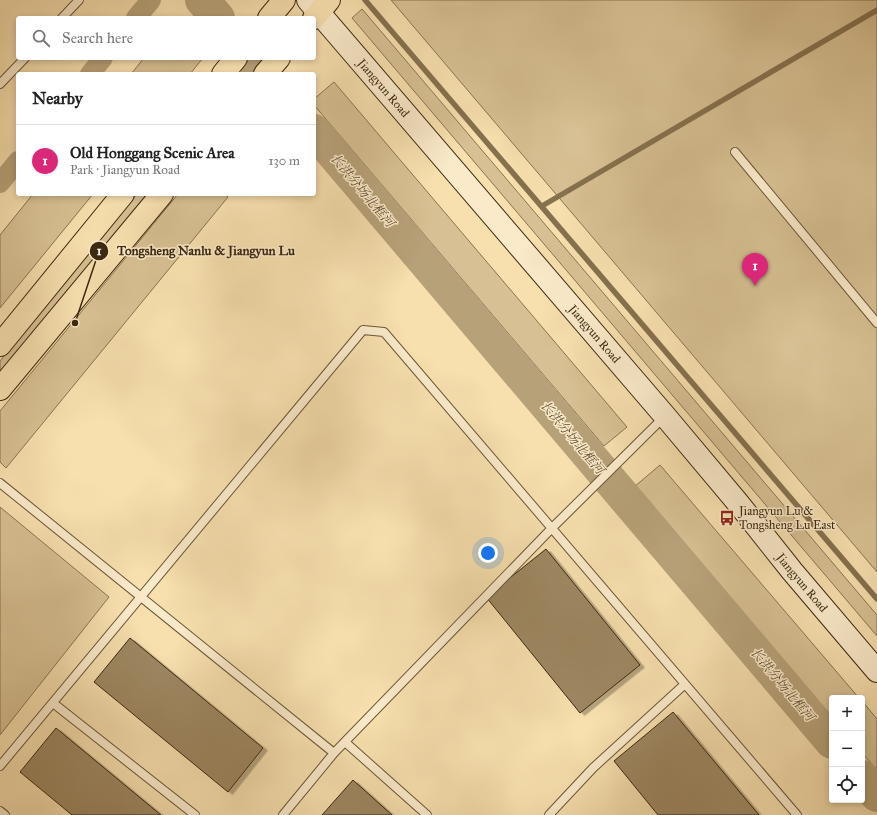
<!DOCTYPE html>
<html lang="en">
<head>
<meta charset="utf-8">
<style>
  body { margin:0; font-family:"IM FELL Great Primer","Noto Serif SC",serif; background:#f6f6f6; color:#222 }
  .controls { position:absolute; right:12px; bottom:12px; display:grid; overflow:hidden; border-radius:4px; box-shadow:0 2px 6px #0003 }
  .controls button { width:36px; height:36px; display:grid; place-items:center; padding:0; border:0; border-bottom:1px solid #e0e0e0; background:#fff; color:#222; font:20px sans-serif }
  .you { position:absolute; left:488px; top:553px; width:14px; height:14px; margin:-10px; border:3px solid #fff; border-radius:50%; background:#1a73e8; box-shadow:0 0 0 6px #1a73e833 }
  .badge { display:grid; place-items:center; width:26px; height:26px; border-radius:50%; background:#db2777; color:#fff; font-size:13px; font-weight:700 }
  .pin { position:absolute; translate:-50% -33px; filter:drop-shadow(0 1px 2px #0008) }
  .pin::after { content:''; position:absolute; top:21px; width:14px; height:12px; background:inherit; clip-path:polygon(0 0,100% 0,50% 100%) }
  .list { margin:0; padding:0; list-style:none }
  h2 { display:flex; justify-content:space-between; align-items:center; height:52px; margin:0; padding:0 16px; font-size:17px }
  h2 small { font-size:13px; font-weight:400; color:#767676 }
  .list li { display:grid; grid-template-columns:26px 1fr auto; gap:12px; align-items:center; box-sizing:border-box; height:72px; padding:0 16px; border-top:1px solid #e0e0e0 }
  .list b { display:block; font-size:15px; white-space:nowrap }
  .list p { margin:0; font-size:13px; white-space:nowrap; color:#767676 }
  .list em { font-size:13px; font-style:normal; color:#767676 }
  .icon { flex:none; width:22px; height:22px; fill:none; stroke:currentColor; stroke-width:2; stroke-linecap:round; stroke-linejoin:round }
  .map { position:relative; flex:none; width:877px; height:815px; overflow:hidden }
  .search { position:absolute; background:#fff; box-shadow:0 2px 6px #0003; left:16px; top:16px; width:300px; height:44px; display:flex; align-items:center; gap:10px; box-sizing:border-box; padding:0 14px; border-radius:4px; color:#767676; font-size:15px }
  .panel { position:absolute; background:#fff; box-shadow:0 2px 6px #0003; left:16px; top:72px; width:300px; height:124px; border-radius:4px }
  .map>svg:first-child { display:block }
  .green { fill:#d7c093; stroke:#897451 }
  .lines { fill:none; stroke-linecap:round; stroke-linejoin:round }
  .stream { stroke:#85714e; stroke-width:5.5 }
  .canal { stroke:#b7a178; stroke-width:20 }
  .river { stroke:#b7a178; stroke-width:34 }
  .building { fill:#9d8762; stroke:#3b280f; filter:url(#shadow) }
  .lane-casing { stroke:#6a5637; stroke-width:10 }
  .secondary-casing { stroke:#3b280f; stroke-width:24 }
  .primary-casing { stroke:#3b280f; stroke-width:24 }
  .lane { stroke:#faeaca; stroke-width:8 }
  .secondary { stroke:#faeaca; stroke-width:22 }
  .primary { stroke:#f7dfae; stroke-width:22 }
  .labels { text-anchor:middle; stroke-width:3; stroke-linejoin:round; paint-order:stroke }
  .street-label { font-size:12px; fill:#3b280f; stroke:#faeaca }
  .poi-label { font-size:12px; fill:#3b280f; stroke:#faeaca; text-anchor:start }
  .water-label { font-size:13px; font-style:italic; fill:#604c2e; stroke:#faeaca }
  .leader { fill:none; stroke:#3b280f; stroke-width:1.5 }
  .callout-dot { fill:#3b280f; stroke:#faeaca; stroke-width:1.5 }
  .mark-label { font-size:12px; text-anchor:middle; font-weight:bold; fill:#fff }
  .callout-label { font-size:13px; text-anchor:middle; font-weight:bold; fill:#3b280f; stroke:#faeaca; stroke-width:3; stroke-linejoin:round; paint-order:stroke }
</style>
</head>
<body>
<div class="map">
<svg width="877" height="815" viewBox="0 0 877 815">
  <defs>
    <filter id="shadow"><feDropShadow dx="4.5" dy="2.5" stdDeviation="0" flood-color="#0004"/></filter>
  </defs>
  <rect width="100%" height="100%" fill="#f7dfae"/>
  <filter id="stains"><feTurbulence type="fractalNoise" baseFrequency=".005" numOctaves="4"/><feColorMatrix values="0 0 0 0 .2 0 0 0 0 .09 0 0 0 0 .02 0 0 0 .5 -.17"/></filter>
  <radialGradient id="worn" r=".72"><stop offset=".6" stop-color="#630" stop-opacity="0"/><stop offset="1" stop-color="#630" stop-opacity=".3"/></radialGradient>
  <path class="green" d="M391,0H877V572Z
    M362,9L877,615V636L352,18Z
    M144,58H203L190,74H131Z
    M334,82L627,427L604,446L314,105V99Z
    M33,194H93L0,308V235Z
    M137,194H148L0,375V361Z
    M178,194H224L228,197L6,468L0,462V411Z
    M660,465L859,698H832V718L634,487Z
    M0,507L109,597L0,735Z
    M862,701L877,719V770L862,753Z"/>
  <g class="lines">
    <path class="stream" d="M365,0L877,599
      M542,206L877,10"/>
    <path class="canal" d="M136,18L151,0
      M90,74L103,58
      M0,183L18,161"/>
    <path class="river" d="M202,0L218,18
      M252,58L265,74
      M314,131L832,742
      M862,777L877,795"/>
  </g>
  <path class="building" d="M546,549L640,665L580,713L486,597Z
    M130,638L263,748L228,792L94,682Z
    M673,712L759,815H658L614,761Z
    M56,728L161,815H72L20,772Z
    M353,780L392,815H322Z"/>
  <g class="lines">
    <g class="lane-casing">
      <path id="lane" d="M62,18L79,0
        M0,84L25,58
        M735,152L877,323
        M0,483L334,753
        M53,703L195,815
        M345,742L427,815
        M0,766L363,330L384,332L797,815
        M0,811L5,815
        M283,815L334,753L552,528L664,417
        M549,815L593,768L685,684"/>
    </g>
    <g class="secondary-casing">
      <g id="secondary">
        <path id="s1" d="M308,0L665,416L738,503L792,571L877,671"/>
      </g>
    </g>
    <g class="primary-casing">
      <path id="primary" d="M269,18L284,0
        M314,18L329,0
        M223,74L236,58
        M265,74L279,58
        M0,345L123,194
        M0,389L162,194"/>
    </g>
    <use href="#lane" class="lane"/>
    <use href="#secondary" class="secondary"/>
    <use href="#primary" class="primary"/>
  </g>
  <defs>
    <g id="bus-bare" transform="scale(1.2)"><path d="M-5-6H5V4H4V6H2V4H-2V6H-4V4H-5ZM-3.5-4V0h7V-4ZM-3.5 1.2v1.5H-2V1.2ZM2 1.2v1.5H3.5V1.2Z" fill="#8f2418" stroke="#faeaca" stroke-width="2.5" paint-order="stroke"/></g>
  </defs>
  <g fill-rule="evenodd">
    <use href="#bus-bare" x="727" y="518"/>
  </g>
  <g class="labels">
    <g class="street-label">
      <text dy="4" stroke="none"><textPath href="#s1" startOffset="116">Jiangyun Road</textPath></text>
      <text dy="4" stroke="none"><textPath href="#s1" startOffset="440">Jiangyun Road</textPath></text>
      <text dy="4" stroke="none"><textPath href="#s1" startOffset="764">Jiangyun Road</textPath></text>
    </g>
    <g class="poi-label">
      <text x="739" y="515">Jiangyun Lu &amp;<tspan x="739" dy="14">Tongsheng Lu East</tspan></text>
    </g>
    <g class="water-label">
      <text transform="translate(363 190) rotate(50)" y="5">长洪分场北框河</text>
      <text transform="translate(573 437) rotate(50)" y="5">长洪分场北框河</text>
      <text transform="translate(783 684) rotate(50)" y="5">长洪分场北框河</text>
    </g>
  </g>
  <path class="leader" d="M75 323L99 251"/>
  <g class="callout-dot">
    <circle cx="75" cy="323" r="4"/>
    <circle cx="99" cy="251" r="10"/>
  </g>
  <g class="mark-label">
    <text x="99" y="255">1</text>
  </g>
  <g class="callout-label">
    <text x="206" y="255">Tongsheng Nanlu &amp; Jiangyun Lu</text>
  </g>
  <rect width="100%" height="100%" filter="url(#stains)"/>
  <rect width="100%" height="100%" fill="url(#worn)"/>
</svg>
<div class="controls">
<button>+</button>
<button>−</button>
<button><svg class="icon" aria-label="locate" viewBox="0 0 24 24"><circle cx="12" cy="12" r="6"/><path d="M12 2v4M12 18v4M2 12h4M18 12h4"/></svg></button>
</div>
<div class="you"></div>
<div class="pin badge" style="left:755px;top:286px">1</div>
<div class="search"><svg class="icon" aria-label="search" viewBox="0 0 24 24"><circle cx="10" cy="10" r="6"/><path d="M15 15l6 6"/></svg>Search here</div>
<section class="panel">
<h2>Nearby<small></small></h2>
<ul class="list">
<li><span class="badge">1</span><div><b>Old Honggang Scenic Area</b><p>Park · Jiangyun Road</p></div><em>130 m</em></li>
</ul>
</section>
</div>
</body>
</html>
